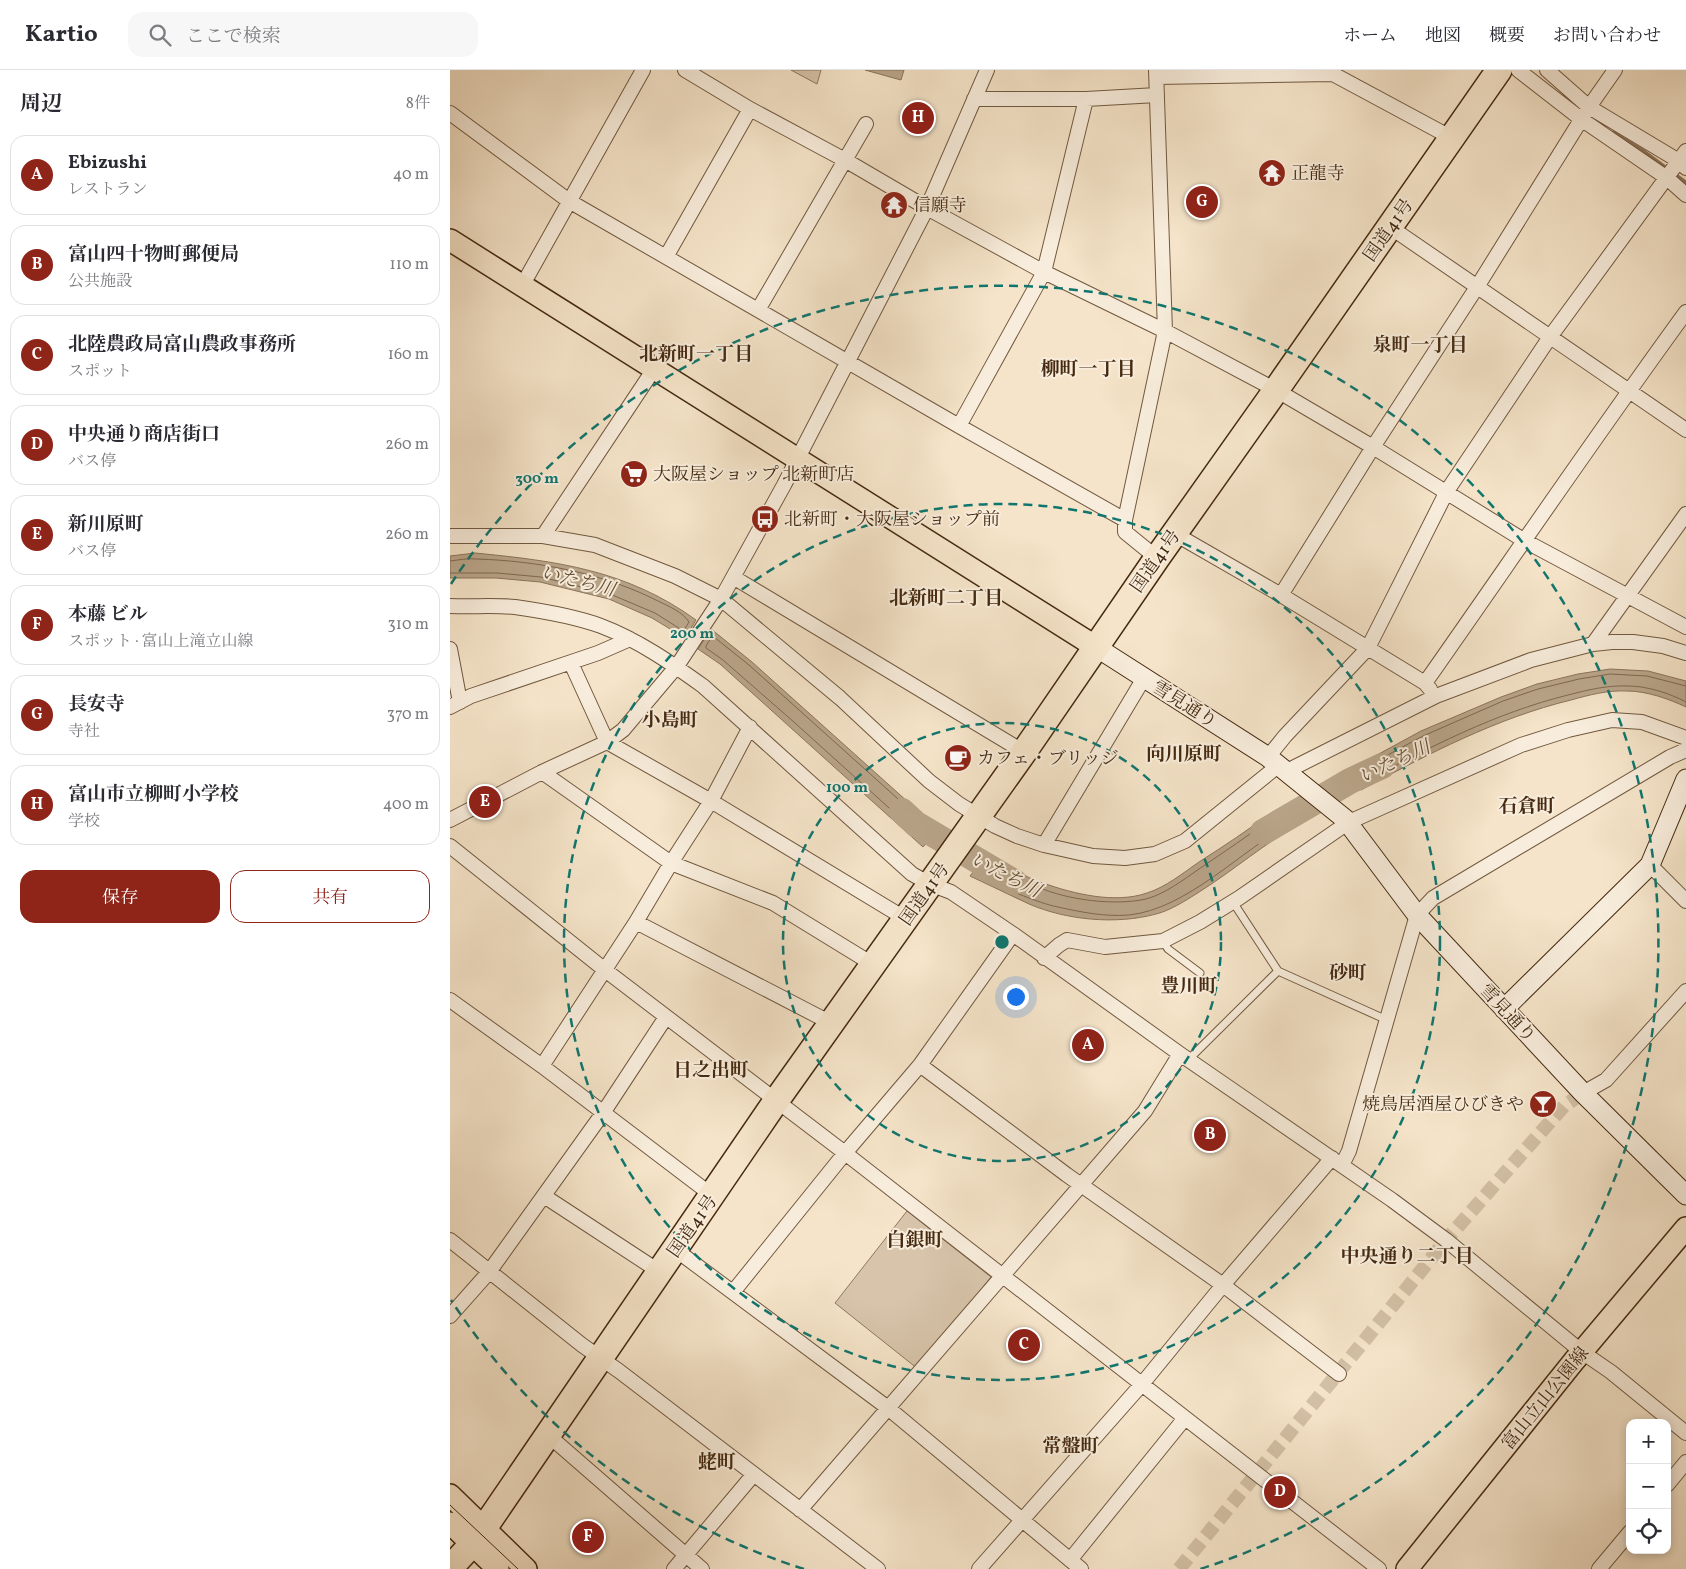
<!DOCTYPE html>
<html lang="ja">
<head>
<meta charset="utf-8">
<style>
  body { margin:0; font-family:Vollkorn,"Noto Serif JP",serif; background:#f7f7f7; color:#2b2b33 }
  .controls { position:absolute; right:15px; bottom:15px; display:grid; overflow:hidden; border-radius:10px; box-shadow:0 2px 8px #0003 }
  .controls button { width:45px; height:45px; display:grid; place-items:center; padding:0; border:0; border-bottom:1px solid #e1e1e2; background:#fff; color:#2b2b33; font:25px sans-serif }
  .you { position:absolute; left:565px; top:926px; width:18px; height:18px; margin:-12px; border:4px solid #fff; border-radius:50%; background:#1a73e8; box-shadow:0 0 0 8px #1a73e833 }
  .badge { display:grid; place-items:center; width:32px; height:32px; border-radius:50%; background:#8f2418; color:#fff; font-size:16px; font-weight:700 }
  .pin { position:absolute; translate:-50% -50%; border:2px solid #fff; box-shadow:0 1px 5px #0006 }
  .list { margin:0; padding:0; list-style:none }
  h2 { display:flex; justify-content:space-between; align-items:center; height:65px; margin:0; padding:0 20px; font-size:21px }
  h2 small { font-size:16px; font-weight:400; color:#7c7c81 }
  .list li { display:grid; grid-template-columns:32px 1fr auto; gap:15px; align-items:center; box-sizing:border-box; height:80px; margin:0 10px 10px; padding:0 10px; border:1px solid #e1e1e2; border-radius:15px }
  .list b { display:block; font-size:19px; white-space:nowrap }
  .list p { margin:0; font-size:16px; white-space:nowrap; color:#7c7c81 }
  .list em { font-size:16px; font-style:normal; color:#7c7c81 }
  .actions { display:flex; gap:10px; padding:15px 20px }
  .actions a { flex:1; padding:11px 0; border:1px solid #8f2418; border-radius:15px; text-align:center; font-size:18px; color:#8f2418 }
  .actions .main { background:#8f2418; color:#fff }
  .icon { flex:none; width:28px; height:28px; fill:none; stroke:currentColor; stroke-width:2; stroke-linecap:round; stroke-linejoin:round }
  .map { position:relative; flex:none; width:1236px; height:1499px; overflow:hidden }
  header { display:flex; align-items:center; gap:30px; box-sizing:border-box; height:70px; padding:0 25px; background:#fff; border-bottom:1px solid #e1e1e2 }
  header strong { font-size:24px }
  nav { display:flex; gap:28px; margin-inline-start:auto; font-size:18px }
  .search { width:350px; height:45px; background:#f7f7f7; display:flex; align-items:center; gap:12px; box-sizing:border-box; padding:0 18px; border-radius:15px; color:#7c7c81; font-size:19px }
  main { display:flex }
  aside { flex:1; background:#fff }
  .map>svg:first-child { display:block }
  .green { fill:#d7c4aa; stroke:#8e775e }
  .water { fill:#b9a58a; stroke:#8b745a }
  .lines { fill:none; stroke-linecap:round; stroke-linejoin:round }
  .shore { stroke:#7f684e; stroke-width:1 }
  .stream { stroke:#8b745a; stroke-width:4.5 }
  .river { stroke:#b9a58a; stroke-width:26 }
  .street-tunnel { stroke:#d2bfa4; stroke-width:14; stroke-dasharray:14 7; stroke-linecap:butt }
  .lane-casing { stroke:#71583f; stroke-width:9 }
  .street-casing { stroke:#71583f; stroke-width:16 }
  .secondary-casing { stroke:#452a11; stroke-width:21 }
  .primary-casing { stroke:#452a11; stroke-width:24 }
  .highway-casing { stroke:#452a11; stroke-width:28 }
  .lane { stroke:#f8eddc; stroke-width:7 }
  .street { stroke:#f8eddc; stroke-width:14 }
  .secondary { stroke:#f8eddc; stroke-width:19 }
  .primary { stroke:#f5e4c9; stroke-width:21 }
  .highway { stroke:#f5e4c9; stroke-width:25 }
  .tram { stroke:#452a11; stroke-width:1 }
  .ring { fill:none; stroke:#0f766e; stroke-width:2.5; stroke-dasharray:9 6 }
  .labels { text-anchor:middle; stroke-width:4; stroke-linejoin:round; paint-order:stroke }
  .poi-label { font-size:18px; fill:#452a11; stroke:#f8eddc; text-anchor:start }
  .street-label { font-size:18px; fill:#452a11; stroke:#f8eddc }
  .neighbourhood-label { font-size:19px; font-weight:bold; fill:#452a11; stroke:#f8eddc }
  .water-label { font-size:19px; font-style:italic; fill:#684f35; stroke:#f8eddc }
  .centre { fill:#0f766e; stroke:#f8eddc; stroke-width:2.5 }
  .ring-label { font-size:15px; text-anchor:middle; font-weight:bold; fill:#0f766e; stroke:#f8eddc; stroke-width:4; stroke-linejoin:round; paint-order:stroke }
</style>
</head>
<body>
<header>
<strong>Kartio</strong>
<div class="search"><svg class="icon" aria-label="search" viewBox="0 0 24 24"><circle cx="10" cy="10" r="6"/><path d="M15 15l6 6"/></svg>ここで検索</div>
<nav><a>ホーム</a><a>地図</a><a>概要</a><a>お問い合わせ</a></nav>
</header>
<main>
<aside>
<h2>周辺<small>8件</small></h2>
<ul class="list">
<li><span class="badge">A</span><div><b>Ebizushi</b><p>レストラン</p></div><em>40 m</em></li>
<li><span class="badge">B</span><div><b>富山四十物町郵便局</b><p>公共施設</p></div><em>110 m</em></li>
<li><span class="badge">C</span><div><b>北陸農政局富山農政事務所</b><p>スポット</p></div><em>160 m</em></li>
<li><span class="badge">D</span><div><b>中央通り商店街口</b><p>バス停</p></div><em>260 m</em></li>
<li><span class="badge">E</span><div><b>新川原町</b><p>バス停</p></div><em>260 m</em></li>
<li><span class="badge">F</span><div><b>本藤 ビル</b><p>スポット · 富山上滝立山線</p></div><em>310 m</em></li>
<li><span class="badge">G</span><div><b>長安寺</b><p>寺社</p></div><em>370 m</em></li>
<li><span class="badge">H</span><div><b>富山市立柳町小学校</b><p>学校</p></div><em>400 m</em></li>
</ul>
<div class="actions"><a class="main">保存</a><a>共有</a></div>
</aside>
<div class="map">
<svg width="1236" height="1499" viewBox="0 0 1236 1499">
  <rect width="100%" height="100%" fill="#f5e4c9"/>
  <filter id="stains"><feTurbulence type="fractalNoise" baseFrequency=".004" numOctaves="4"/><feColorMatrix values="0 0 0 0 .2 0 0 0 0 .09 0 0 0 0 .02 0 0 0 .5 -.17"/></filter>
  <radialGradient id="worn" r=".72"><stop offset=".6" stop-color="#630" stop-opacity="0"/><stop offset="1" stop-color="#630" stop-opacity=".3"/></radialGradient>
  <path class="green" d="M341,0H371L367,14Z
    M457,1141L541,1207L468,1299L385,1233Z"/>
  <path class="water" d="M415,0H454L451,10Z
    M25,483C107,491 177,500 246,550L235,568L202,548L159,529L90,512L46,508H0V486Z
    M261,559L302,592L487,758L483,762H480L477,765L480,769L473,777L270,594L248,579Z
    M1160,599L1198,601L1236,611V637C1219,629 1197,621 1177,621C1158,620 1139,625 1121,630C1047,648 978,684 911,720L892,704L971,661L1051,627L1087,614L1128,604Z
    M835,735L854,751C816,772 783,801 746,824C735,831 719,841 706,844C666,855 616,850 579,834C559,825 540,815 520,806L527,797L530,798L533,793L531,790L536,782C554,793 573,807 593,813C624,824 665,834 697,823C716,817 733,803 749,792C774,776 798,760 821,743Z"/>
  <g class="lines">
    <path class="shore" d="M0,491C9,490 18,488 27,489C88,491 153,503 208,531C218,536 233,542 239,552L234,560H232L205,543L160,524L91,507L47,503H0
      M264,567L299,595L477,755V757L472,765H469L345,653L273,590L256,578V576L261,568Z
      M1236,616L1197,606L1160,604L1129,609L1088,619L1053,631L973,666L904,703L903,706L912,713C978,678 1045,643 1118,625C1137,620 1158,615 1178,616C1197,616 1219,623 1236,632
      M834,742L843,748L842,752C792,780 737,839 679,845C654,847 631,842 608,837C591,834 543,815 532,805L539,792L541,791C556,800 572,810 588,817C617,830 665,836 696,829C715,824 733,810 749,799C774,782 799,765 824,747Z"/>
    <path class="stream" d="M1163,63L1194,82L1236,113"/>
    <path class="river" d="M452,741L466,754L564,812
      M813,762L900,711L932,696"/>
    <path class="street-tunnel" d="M729,1499L996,1170L1114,1036L1133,1023"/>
    <g class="lane-casing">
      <path id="lane" d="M783,832L828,901L937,950
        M713,871L718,879L750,903
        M738,990L828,901"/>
    </g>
    <g class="street-casing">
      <path id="street" d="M235,0L300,39L395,90L477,138L594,202L715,261L826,320L923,377L1075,471L1236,557
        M706,0L715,261L675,450V462L707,488
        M1068,0L1131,49L1217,108L1236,125
        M1097,0L1139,37L1229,91L1236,98
        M707,7L883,4L1002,68
        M524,29H636L707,25
        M0,43L119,131L509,356L675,450
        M940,157L1236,360
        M216,187L300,39
        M72,216L193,0
        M308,240L416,54
        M509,356L594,202L636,29
        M725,464L831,525L975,613L980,619
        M0,466H93L145,475L225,506L271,529L390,628L479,711L509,734L545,756L567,766L594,775L643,786L675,788L705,784L735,771L829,695
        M93,466L204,299
        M283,507L574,682
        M831,525L923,377L1027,217L1139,37L1165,0
        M0,536C21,537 44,535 65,537C93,541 124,546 151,556C188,570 221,593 253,616L462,804L480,814L501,822L563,864L730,984L942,1130L996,1170L1132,1282L1161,1302L1236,1363
        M1143,574L1236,444
        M0,579L10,632
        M121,593L157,672L261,731L456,849
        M975,613C1062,489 1147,364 1236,242
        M0,637L21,626L148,583L180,569
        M818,687L835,666L918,578L997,421L1100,267L1236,81
        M837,701L986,626L1081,590L1143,574L1162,572H1183L1213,576L1236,583
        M92,702L221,793L323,833L424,895
        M0,750L92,702L157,672L173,660L227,596L271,529L334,415L477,138L537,0
        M594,775L694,608
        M0,776L155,900L395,1083L929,1499
        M1200,795L1236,831
        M186,852L383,954
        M594,888L609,875L617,870L655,877L713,871L750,852L789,828L899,752L1071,675L1118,660L1162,650L1192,652L1236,668
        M0,930L92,996L263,1126
        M470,995L617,1105L773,1215L889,1304
        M92,996L186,852L221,793L261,731L300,657
        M1133,1023L1156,1010L1236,921
        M892,1095L899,1081L967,845L983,828L1220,687L1236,680
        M94,1126L210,1202
        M0,1170L132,1275L169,1301L428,1499
        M226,1180L438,1338L631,1499
        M283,1222L395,1083L470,995L563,864
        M0,1246L39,1202L153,1043L216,947
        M98,1365L252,1499
        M1217,1415L1236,1392
        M350,1440L695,1041L730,984
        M620,1490L735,1348
        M224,1499L304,1404
        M529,1499L692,1314L773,1215L882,1088
        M1149,1499L1180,1462"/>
    </g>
    <g class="secondary-casing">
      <path id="secondary" d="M646,577L818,687L895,749L967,845L1133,1023L1236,1125
        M1054,939L1200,795L1236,709"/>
    </g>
    <g class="primary-casing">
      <path id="primary" d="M0,170L646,577
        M0,1425L76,1499
        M0,1453L48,1499
        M957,1499L1124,1291L1236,1158"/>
    </g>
    <g class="highway-casing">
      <path id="highway" d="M0,1498L26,1470L326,1031L574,682L707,488L826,320L1049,0"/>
    </g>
    <use href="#lane" class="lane"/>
    <use href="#street" class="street"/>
    <use href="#secondary" class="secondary"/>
    <use href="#primary" class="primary"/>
    <use href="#highway" class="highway"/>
    <path class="tram" d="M0,1435L68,1499"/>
  </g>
  <g class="ring">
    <circle cx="552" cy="872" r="219"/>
    <circle cx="552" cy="872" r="438"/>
    <path d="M354 1499A657 657 0 0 1 1 1230M1 514A657 657 0 1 1 750 1499"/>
  </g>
  <defs>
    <g id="temple-disc" transform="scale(1.4375)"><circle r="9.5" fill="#8f2418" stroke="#f8eddc"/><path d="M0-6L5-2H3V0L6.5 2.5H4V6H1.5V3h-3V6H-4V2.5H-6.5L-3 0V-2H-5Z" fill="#fff"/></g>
    <g id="supermarket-disc" transform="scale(1.4375)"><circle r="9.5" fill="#8f2418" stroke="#f8eddc"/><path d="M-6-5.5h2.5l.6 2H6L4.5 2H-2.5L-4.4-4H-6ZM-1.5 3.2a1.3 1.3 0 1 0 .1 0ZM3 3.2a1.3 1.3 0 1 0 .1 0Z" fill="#fff"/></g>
    <g id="bus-disc" transform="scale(1.4375)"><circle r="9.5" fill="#8f2418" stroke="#f8eddc"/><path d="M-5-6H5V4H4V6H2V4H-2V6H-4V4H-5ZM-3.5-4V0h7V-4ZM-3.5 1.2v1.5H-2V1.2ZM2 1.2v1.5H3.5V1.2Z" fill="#fff"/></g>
    <g id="cafe-disc" transform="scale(1.4375)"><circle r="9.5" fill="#8f2418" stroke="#f8eddc"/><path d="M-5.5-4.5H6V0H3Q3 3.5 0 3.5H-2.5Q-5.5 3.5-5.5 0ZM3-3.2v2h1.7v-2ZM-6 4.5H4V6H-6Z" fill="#fff"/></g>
    <g id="bar-disc" transform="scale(1.4375)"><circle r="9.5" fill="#8f2418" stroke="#f8eddc"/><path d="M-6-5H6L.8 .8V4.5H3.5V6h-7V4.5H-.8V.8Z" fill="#fff"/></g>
  </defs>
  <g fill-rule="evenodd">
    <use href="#temple-disc" x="822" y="103"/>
    <use href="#temple-disc" x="444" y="135"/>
    <use href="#supermarket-disc" x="184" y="404"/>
    <use href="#bus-disc" x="315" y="449"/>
    <use href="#cafe-disc" x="508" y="688"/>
    <use href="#bar-disc" x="1093" y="1034"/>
  </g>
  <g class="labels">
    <g class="poi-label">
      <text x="841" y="109">正龍寺</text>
      <text x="463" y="141">信願寺</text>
      <text x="203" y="410">大阪屋ショップ 北新町店</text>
      <text x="334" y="455">北新町・大阪屋ショップ前</text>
      <text x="527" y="694">カフェ・ブリッジ</text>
      <text x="1074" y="1040" text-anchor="end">焼鳥居酒屋ひびきや</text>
    </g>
    <g class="street-label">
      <text transform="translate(938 160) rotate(-55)" y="6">国道41号</text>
      <text transform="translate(705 491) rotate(-55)" y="6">国道41号</text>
      <text transform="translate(735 634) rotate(32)" y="6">雪見通り</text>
      <text transform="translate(474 824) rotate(-55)" y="6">国道41号</text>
      <text transform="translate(1058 943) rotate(47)" y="6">雪見通り</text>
      <text transform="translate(242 1156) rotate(-55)" y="6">国道41号</text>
      <text transform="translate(1095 1328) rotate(-51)" y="6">富山立山公園線</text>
    </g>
    <g class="neighbourhood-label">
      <text x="970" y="281">泉町一丁目</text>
      <text x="246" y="290">北新町一丁目</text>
      <text x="638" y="305">柳町一丁目</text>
      <text x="496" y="534">北新町二丁目</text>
      <text x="220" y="656">小島町</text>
      <text x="734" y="690">向川原町</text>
      <text x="1077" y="742">石倉町</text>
      <text x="898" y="909">砂町</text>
      <text x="739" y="922">豊川町</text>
      <text x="261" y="1006">日之出町</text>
      <text x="465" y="1176">白銀町</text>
      <text x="957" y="1192">中央通り二丁目</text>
      <text x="621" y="1382">常盤町</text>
      <text x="267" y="1398">蛯町</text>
    </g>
    <g class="water-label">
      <text transform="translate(128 510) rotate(14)" y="7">いたち川</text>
      <text transform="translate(944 691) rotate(-25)" y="7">いたち川</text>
      <text transform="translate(556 804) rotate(27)" y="7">いたち川</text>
    </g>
  </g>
  <circle cx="552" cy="872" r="8" class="centre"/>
  <g class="ring-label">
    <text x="87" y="413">300 m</text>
    <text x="242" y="568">200 m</text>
    <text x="397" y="722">100 m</text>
  </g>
  <rect width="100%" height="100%" filter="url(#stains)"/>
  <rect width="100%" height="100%" fill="url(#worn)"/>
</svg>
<div class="controls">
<button>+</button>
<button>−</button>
<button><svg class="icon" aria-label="locate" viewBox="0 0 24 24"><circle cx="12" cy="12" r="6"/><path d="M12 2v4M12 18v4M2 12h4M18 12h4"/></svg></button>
</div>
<div class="you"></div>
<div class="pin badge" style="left:638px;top:975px">A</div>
<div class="pin badge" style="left:760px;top:1065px">B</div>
<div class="pin badge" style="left:574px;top:1275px">C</div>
<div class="pin badge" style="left:830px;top:1422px">D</div>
<div class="pin badge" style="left:35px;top:732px">E</div>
<div class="pin badge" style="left:138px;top:1467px">F</div>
<div class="pin badge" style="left:752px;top:132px">G</div>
<div class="pin badge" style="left:468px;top:48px">H</div>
</div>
</main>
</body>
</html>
